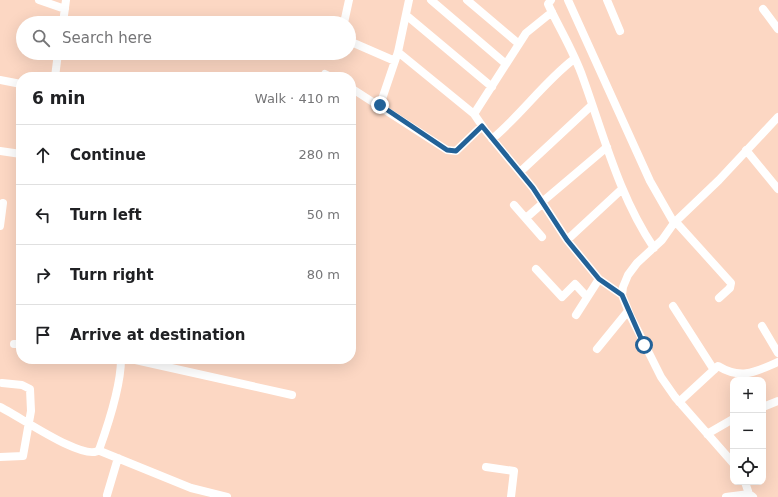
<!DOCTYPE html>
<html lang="en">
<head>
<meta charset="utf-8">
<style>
  body { margin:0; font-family:"DejaVu Sans",sans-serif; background:#f6f6f6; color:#202124 }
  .controls { position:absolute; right:12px; bottom:12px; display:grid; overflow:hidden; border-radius:8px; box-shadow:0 4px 16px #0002 }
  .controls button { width:36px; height:36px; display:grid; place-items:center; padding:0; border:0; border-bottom:1px solid #e0e0e0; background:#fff; color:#202124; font:20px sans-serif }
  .stop { position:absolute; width:12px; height:12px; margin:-9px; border:3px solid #236298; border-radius:50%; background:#fff }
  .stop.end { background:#236298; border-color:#fff; box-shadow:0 1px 4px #0008 }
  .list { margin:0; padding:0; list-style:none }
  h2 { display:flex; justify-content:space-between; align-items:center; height:52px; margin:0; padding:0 16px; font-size:17px }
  h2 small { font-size:13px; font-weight:400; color:#757577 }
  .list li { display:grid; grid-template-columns:26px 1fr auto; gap:12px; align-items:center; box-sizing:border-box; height:60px; padding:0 16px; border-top:1px solid #e0e0e0 }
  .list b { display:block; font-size:15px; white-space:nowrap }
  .list em { font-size:13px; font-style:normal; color:#757577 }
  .icon { flex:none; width:22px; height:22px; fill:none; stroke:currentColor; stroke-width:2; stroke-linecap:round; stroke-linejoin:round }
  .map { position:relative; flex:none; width:778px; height:497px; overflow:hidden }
  .search { position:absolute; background:#fff; box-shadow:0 4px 16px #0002; left:16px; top:16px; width:340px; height:44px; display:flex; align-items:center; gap:10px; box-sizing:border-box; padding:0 14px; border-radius:22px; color:#757577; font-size:15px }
  .panel { position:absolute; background:#fff; box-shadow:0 4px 16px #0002; left:16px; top:72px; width:340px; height:292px; border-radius:16px }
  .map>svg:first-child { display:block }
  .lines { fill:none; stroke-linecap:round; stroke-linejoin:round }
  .street { stroke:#fff; stroke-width:8 }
  .route { stroke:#236298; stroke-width:5 }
</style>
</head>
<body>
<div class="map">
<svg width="778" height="497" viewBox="0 0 778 497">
  <rect width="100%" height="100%" fill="#fcd7c3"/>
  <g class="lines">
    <path class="street" d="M39,0L65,9
      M431,0L506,64
      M467,0L519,44
      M551,0L548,4C559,28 574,52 583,78C604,136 619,196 654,248
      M568,0L650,181L674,223
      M607,0L620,31
      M763,9L778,29
      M406,15L492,87
      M63,23L66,0
      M344,23L349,0
      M349,41L395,61
      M398,52L474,114L485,130L533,188L567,240L599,279L622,295
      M325,74L331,77
      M55,77L58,53
      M0,80L21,84
      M351,88L447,150L456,151L482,126
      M380,105L398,52L409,0
      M474,114L526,33L552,12
      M492,139C522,114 544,82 574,59
      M746,150L778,189
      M0,151L21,154
      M520,172L592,105
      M542,202L607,147
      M514,205L542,237
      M526,218L543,203
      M675,221L731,283L730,288L719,298
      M0,226L3,203
      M567,240L622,189
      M536,269L562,297L575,284L587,297
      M673,306L714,370
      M576,315L599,279
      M762,326L778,353
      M14,344H21
      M597,349L628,311
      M121,359C121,385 108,425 99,450L100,451L191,488L227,497
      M131,359L292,395
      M679,402L718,366C741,380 755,372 778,362
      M0,407C16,414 85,463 99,450
      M763,407L778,401
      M707,434L733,419
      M0,457L23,456L31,411L30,389L22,385L2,383
      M733,463L675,397L661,377L630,315L622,295L623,287L628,275L637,263L662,240L674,223L719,180L778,117
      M486,467L514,471L511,497
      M745,482L749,494L753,497
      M107,495L118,458
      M726,497L749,494"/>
  </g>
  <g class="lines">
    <path class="route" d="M380,105L447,150L456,151L482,126L533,188L567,240L599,279L622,295L644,345"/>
  </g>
</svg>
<div class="controls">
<button>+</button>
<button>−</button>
<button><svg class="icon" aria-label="locate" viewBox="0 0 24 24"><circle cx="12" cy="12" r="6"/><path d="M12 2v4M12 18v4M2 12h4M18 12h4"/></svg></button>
</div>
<div class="stop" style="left:644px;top:345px"></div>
<div class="stop end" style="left:380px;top:105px"></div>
<div class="search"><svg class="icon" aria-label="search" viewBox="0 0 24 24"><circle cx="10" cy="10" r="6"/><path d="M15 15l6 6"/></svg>Search here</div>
<section class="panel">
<h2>6 min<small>Walk · 410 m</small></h2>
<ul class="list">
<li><svg class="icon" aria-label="ahead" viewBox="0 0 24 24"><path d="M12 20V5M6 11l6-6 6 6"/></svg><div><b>Continue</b></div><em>280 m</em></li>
<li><svg class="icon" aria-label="left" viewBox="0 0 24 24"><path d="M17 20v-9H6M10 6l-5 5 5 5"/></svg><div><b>Turn left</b></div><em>50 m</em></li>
<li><svg class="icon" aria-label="right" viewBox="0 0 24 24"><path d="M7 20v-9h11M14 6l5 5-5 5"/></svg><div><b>Turn right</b></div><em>80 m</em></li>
<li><svg class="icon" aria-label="arrive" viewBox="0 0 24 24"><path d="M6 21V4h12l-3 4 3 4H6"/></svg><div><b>Arrive at destination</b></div></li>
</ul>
</section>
</div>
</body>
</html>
